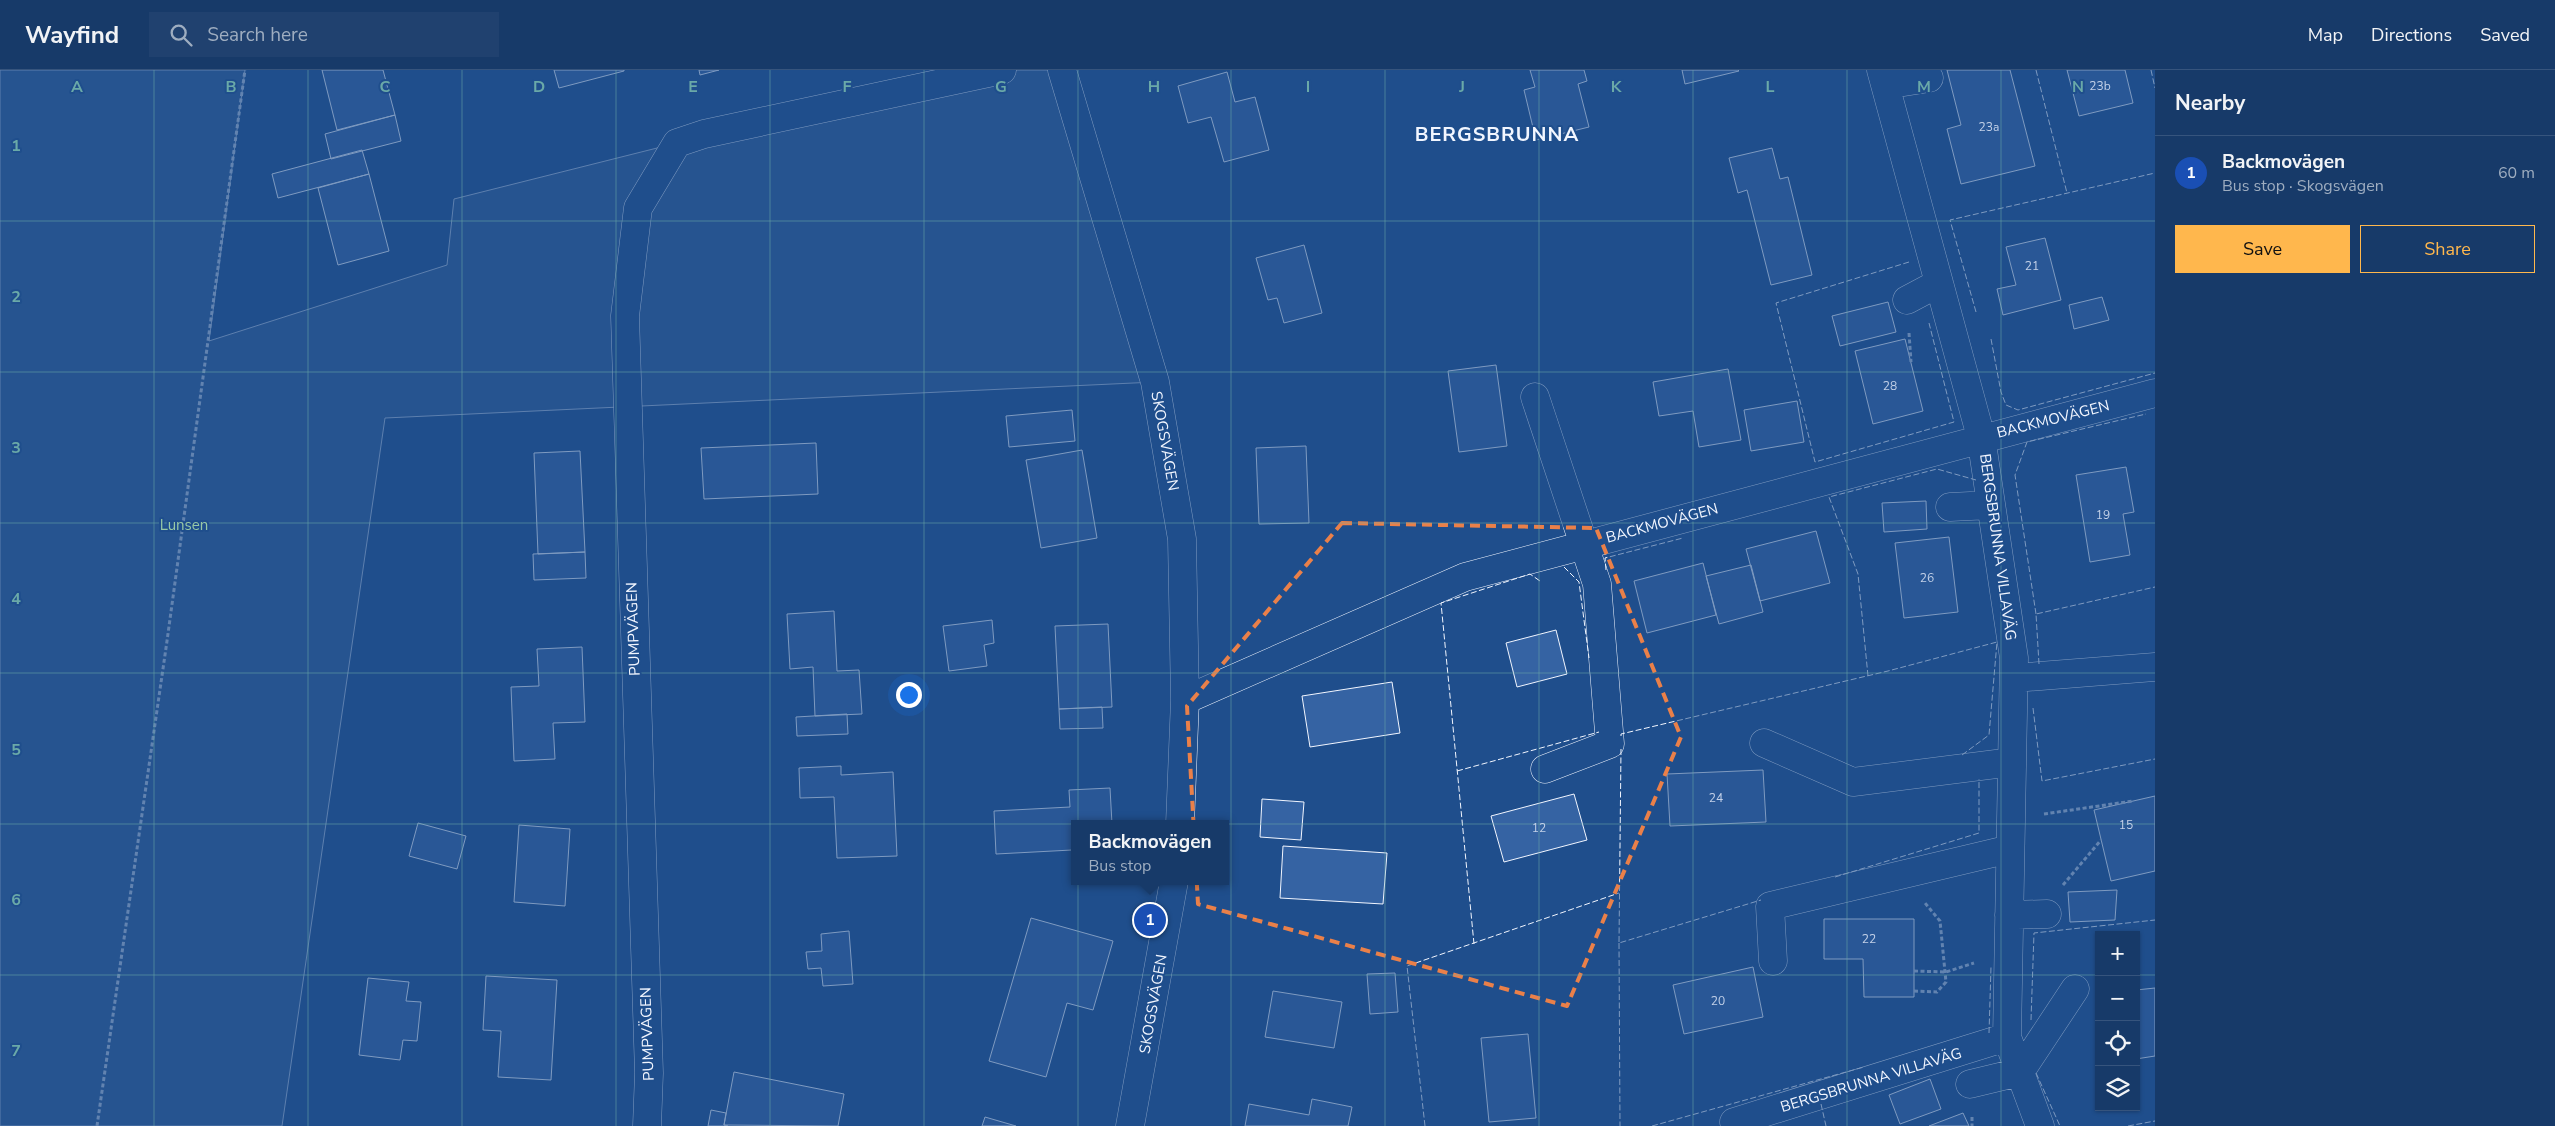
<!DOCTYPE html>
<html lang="en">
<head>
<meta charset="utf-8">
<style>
  body { margin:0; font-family:"Nunito Sans",sans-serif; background:#20416f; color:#f1f3f6 }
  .controls { position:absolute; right:15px; bottom:15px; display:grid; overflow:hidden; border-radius:0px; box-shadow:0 1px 4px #0004 }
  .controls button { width:45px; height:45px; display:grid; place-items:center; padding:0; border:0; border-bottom:1px solid #36547d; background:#173a69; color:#f1f3f6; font:25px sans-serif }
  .you { position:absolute; left:908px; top:624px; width:18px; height:18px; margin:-12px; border:4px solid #fff; border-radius:50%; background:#1a73e8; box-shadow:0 0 0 8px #1a73e833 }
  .badge { display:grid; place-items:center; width:32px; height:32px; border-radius:50%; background:#ffb74d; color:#fff; font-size:16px; font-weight:700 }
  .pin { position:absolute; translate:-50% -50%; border:2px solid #fff; box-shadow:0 1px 5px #0006 }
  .popup { position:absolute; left:1071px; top:750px; width:158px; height:65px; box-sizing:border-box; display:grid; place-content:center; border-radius:0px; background:#173a69; filter:drop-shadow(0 1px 4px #0005); font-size:16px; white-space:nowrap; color:#9eadc0 }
  .popup b { font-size:19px; color:#f1f3f6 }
  .popup::after { content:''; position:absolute; left:50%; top:100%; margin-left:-10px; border:10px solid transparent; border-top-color:#173a69 }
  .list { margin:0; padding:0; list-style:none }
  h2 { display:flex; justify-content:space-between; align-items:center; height:65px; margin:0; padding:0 20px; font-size:21px }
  h2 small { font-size:16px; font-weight:400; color:#9eadc0 }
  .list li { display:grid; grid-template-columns:32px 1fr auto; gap:15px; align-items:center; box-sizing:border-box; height:75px; padding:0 20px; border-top:1px solid #36547d }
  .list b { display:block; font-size:19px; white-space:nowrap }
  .list p { margin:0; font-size:16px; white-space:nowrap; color:#9eadc0 }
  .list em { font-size:16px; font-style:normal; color:#9eadc0 }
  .actions { display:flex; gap:10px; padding:15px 20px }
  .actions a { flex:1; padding:11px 0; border:1px solid #ffb74d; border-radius:0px; text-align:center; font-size:18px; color:#ffb74d }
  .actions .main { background:#ffb74d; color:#111 }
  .icon { flex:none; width:28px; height:28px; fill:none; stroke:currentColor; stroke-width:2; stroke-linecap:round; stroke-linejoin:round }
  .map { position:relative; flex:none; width:2155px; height:1056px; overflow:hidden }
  header { display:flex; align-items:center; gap:30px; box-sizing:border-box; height:70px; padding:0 25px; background:#173a69; border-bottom:1px solid #36547d }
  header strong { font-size:24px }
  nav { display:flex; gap:28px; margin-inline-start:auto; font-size:18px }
  .search { width:350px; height:45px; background:#20416f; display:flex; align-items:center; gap:12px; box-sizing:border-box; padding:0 18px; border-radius:0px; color:#9eadc0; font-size:19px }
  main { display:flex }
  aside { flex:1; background:#173a69 }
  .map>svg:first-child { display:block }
  .built { fill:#305b95; stroke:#a8bbd7 }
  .building { fill:#3563a3; stroke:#f2f6ff }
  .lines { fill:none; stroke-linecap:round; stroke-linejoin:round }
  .minor-casing { stroke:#f2f6ff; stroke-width:29 }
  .path { stroke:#b3c4dc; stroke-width:3; stroke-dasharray:4 2.5; stroke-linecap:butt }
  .minor { stroke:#1f4e8c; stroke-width:28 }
  .fence { stroke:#f2f6ff; stroke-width:1; stroke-dasharray:6 2.5; stroke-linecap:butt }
  .marked { fill:none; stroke:#ea8049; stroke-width:4; stroke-dasharray:10 6; stroke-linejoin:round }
  .grid { fill:none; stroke:#6aa9a8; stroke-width:1; stroke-opacity:0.55 }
  .labels { text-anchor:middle; stroke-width:4; stroke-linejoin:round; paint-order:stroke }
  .number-label { font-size:12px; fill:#c3d1e8 }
  .street-label { font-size:15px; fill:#f2f6ff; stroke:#1f4e8c }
  .park-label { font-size:15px; fill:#97c8a6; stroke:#1f4e8c }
  .district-label { font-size:20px; font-weight:bold; letter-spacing:1px; fill:#f2f6ff; stroke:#1f4e8c }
  .grid-label { font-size:16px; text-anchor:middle; font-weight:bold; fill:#6aa9a8; stroke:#1f4e8c; stroke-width:4; stroke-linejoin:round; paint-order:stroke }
</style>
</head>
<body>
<header>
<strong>Wayfind</strong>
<div class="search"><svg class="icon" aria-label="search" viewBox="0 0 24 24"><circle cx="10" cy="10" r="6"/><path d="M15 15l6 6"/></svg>Search here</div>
<nav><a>Map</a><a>Directions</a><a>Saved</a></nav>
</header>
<main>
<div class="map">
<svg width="2155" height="1056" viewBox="0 0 2155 1056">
  <rect width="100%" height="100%" fill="#1f4e8c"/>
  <path class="built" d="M0,0H245L209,271L447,195L454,129L677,73L1002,0H1062L1155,312L385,348L282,1056H0Z"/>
  <path class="building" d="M322,0H383L395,45L337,60Z
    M554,0H624V1L559,18Z
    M699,0H719L700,5Z
    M1530,0H1584L1587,11L1578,14L1589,57L1536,70L1524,20L1535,17Z
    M1682,0H1738L1739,1L1685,14Z
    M1947,0H2010L2035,96L1961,114L1947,59L1961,55Z
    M2067,0H2125L2133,33L2079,46Z
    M1227,2L1235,32L1255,27L1269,80L1224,92L1211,47L1188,53L1178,16Z
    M395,45L401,71L331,89L325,64Z
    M1772,78L1780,109L1788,107L1812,205L1771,215L1747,120L1738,123L1729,88Z
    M362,80L369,104L278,128L272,104Z
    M369,104L389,181L338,195L318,118Z
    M2045,168L2061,230L2003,245L1997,219L2016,215L2006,177Z
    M1304,175L1322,243L1284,253L1277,228L1268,230L1256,188Z
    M2102,227L2109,250L2074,259L2069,235Z
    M1888,232L1896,262L1840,276L1832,246Z
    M1905,269L1923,341L1873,354L1855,281Z
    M1496,295L1507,376L1459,382L1448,301Z
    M1728,299L1741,370L1699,377L1693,341L1659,346L1653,312Z
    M1797,331L1804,372L1751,381L1744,340Z
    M1072,340L1075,371L1009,377L1006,346Z
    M816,373L818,424L704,429L701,378Z
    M1306,376L1309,453L1259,454L1256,378Z
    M1082,380L1097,468L1041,478L1026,390Z
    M580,381L585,482L538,484L534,383Z
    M2126,397L2134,442L2123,444L2130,485L2090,492L2076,405Z
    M1926,431L1927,459L1884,462L1882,433Z
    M1816,461L1830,513L1760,531L1746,479Z
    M1949,467L1958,542L1904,548L1895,473Z
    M585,482L586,508L534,510L533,484Z
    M1703,493L1716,545L1647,563L1634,511Z
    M1751,495L1763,542L1719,554L1706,506Z
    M834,541L837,601L859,600L862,644L815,646L813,597L790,599L787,544Z
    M992,550L994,573L984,575L987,596L949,601L943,556Z
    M1108,554L1112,637L1059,639L1055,556Z
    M1556,560L1567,604L1517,617L1506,573Z
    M582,577L585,652L553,653L555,689L514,691L511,617L539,616L537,579Z
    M1392,612L1400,663L1310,677L1302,626Z
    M1102,637L1103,658L1060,659L1059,639Z
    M847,644L848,664L797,666L796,647Z
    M841,696V705L893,702L897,786L837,788L834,727L800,728L799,698Z
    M1763,700L1766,752L1670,756L1667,704Z
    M1110,718L1112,754H1075V796H1073L1072,780L996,784L994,741L1070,737L1069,720Z
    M1574,724L1587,770L1504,792L1491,746Z
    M2155,726V801L2111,811L2094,740Z
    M1262,729L1304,732L1301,770L1260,767Z
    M418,753L466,766L457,799L409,786Z
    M519,755L570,759L565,836L514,832Z
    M1283,776L1387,783L1383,834L1280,828Z
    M2117,820L2115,850L2070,852L2068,822Z
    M1031,848L1113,871L1093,940L1067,933L1046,1007L989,991Z
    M1824,849H1914V927H1864L1863,889H1824Z
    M849,861L853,914L823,916L821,898L808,899L806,882L822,881L821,864Z
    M1753,897L1763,947L1684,964L1673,915Z
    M1395,903L1398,942L1370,944L1367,904Z
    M486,906L557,910L551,1010L498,1007L501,961L483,960Z
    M368,908L409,912L406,931L421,932L417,971L403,970L400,990L359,985Z
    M2155,918V986L2136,989V920Z
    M1273,921L1342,932L1334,978L1265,967Z
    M1528,964L1536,1048L1489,1052L1481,968Z
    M734,1002L844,1024L838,1056L724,1055Z
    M1930,1009L1941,1039L1900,1054L1889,1025Z
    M1312,1029L1352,1037L1348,1056H1245L1249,1034L1309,1045Z
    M711,1040L726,1043L724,1055L728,1056H708Z
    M1963,1043L1969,1056H1929Z
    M985,1047L1016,1056H982Z"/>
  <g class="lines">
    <g class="minor-casing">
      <path id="minor" d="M1062,0L1155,312L1182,469L1185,630L1180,754
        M1881,0L1981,367L2014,588L2007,967L2040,1056
        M1885,15L1929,8
        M1907,230L1939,213
        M1535,327L1597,514L1610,674L1545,699
        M1950,437L1991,435
        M2014,608L2155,597
        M1185,630L1465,507L2155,323
        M1764,673L1853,712L2012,692
        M2009,845L2047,844
        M1773,891L1770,836L2010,779
        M1970,1014L2020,1002L2075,919
        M1734,1052L2007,967
        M647,1056L649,1003L625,246L638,138L677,73L704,64L1002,0
        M1130,1056L1174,811"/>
    </g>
    <path class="path" d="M1909,263L1911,292
      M2044,744L2133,731
      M2063,815L2101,770
      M1914,901L1946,902L1974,893
      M1914,921L1937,922L1946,912L1940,851L1925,833
      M1972,1047V1056
      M97,1056L167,571L245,0"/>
    <use href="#minor" class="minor"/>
    <path class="fence" d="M2036,0L2067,123
      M2151,0L2155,18
      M1909,192L1776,233L1815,392L1954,352L1929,253
      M1976,242L1950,150L2155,103
      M1991,269L2001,322L2006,335L2018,340L2155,303
      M1564,497L1579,512L1589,588
      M1606,500L1605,488L1683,468
      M2036,544L2015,405L2027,372L2146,344
      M2039,594L2036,544L2155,517
      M1868,606L1858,504L1829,427L1937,399L1976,410
      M2033,638L2042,711L2155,689
      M1621,666V664L1888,601L1997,572L1989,665L1962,685
      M1621,679L1619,873L1761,830
      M1457,701L1599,662
      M1835,807L1979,763V709
      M1619,873L1620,1056
      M1474,874L1441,533L1530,504L1540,511
      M2031,950L2034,863L2155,850
      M1989,963L1991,897
      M2036,1003L2060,1056
      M1821,1034L1826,1056
      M1425,1056L1407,896L1619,823
      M1652,1056L1864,997
      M2128,1056L2155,1051"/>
  </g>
  <path d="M0 0H2155V1056H0ZM1342,453L1596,458L1681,667L1567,936L1198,834L1187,636Z" fill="#1f4e8c" fill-opacity=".55" fill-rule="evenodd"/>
  <path class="marked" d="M1342,453L1596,458L1681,667L1567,936L1198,834L1187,636Z"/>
  <path class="grid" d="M154,0V1056M308,0V1056M462,0V1056M616,0V1056M770,0V1056M924,0V1056M1078,0V1056M1231,0V1056M1385,0V1056M1539,0V1056M1693,0V1056M1847,0V1056M2001,0V1056M0,151H2155M0,302H2155M0,453H2155M0,603H2155M0,754H2155M0,905H2099M2136,905H2155"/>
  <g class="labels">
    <g class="number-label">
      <text x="2100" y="20">23b</text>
      <text x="1989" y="61">23a</text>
      <text x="2032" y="200">21</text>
      <text x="1890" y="320">28</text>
      <text x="2103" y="449">19</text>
      <text x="1927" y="512">26</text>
      <text x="1716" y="732">24</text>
      <text x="2126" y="759">15</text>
      <text x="1539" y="762">12</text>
      <text x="1869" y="873">22</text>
      <text x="1718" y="935">20</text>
    </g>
    <g class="street-label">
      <text transform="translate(2053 349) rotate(-14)" y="5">BACKMOVÄGEN</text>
      <text transform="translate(1165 371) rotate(80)" y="5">SKOGSVÄGEN</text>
      <text transform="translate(1662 453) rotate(-15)" y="5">BACKMOVÄGEN</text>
      <text transform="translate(1998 477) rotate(82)" y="5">BERGSBRUNNA VILLAVÄG</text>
      <text transform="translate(633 559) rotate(-92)" y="5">PUMPVÄGEN</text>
      <text transform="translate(1153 934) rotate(-80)" y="5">SKOGSVÄGEN</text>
      <text transform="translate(647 964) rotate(-92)" y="5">PUMPVÄGEN</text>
      <text transform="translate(1871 1010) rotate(-17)" y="5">BERGSBRUNNA VILLAVÄG</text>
    </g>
    <g class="park-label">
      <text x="184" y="460">Lunsen</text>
    </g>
    <g class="district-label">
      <text x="1497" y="71">BERGSBRUNNA</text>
    </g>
  </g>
  <g class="grid-label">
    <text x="77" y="22">A</text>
    <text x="231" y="22">B</text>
    <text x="385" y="22">C</text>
    <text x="539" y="22">D</text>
    <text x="693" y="22">E</text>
    <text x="847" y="22">F</text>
    <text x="1001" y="22">G</text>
    <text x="1154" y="22">H</text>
    <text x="1308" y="22">I</text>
    <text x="1462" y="22">J</text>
    <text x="1616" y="22">K</text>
    <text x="1770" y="22">L</text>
    <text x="1924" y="22">M</text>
    <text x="2078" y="22">N</text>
    <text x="16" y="81">1</text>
    <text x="16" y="232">2</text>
    <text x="16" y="383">3</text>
    <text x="16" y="534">4</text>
    <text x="16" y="685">5</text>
    <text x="16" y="835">6</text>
    <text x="16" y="986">7</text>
  </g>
</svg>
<div class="controls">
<button>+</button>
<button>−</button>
<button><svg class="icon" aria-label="locate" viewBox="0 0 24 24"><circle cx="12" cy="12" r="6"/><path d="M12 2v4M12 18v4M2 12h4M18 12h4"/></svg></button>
<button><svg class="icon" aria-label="layers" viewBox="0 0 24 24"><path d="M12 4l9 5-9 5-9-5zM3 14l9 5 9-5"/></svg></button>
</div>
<div class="you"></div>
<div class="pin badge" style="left:1150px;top:850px;background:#1a4fb4">1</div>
<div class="popup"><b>Backmovägen</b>Bus stop</div>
</div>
<aside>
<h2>Nearby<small></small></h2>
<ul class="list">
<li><span class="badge" style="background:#1a4fb4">1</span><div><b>Backmovägen</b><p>Bus stop · Skogsvägen</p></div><em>60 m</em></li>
</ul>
<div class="actions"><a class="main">Save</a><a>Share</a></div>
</aside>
</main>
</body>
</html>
